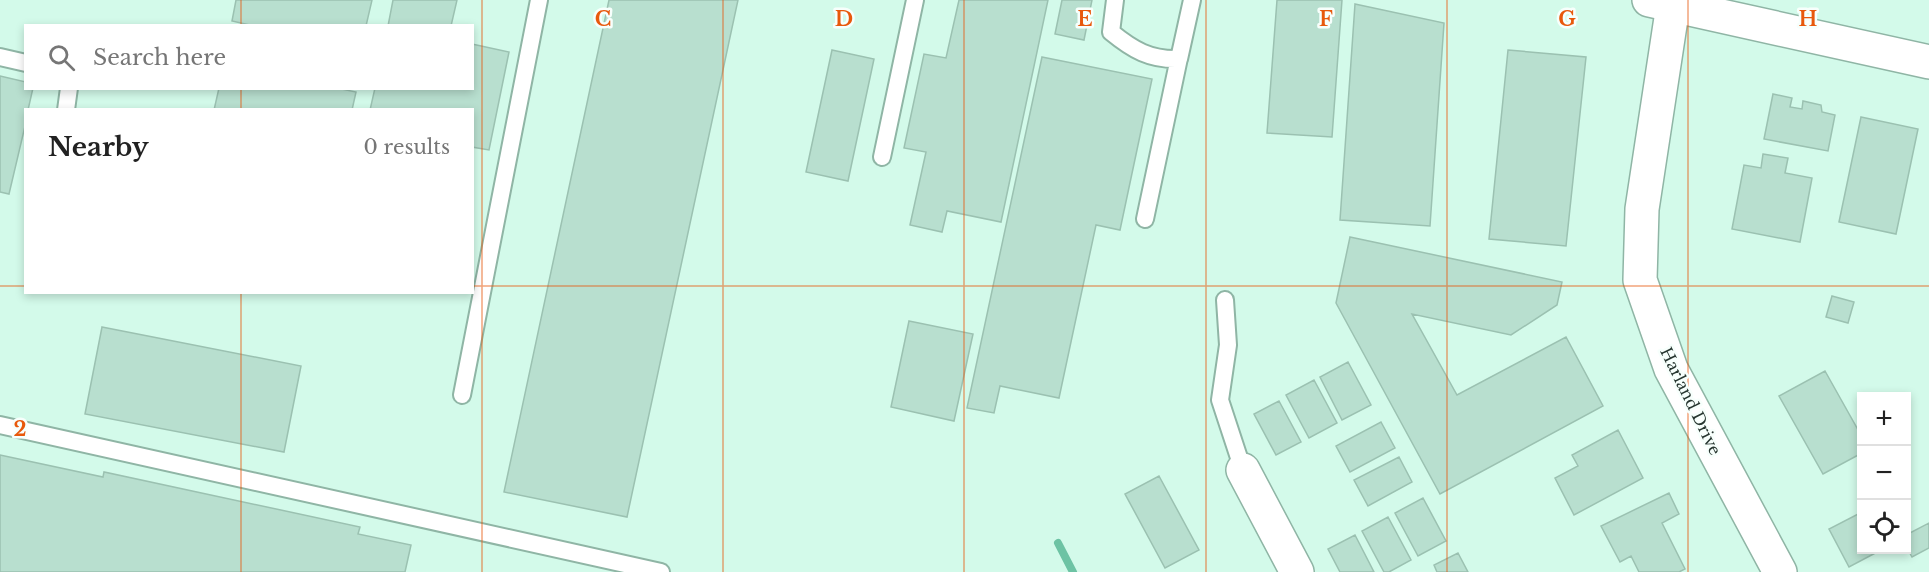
<!DOCTYPE html>
<html lang="en">
<head>
<meta charset="utf-8">
<style>
  body { margin:0; font-family:"Libre Baskerville",serif; background:#f6f6f6; color:#222 }
  .controls { position:absolute; right:18px; bottom:18px; display:grid; overflow:hidden; border-radius:0px; box-shadow:0 3px 9px #0003 }
  .controls button { width:54px; height:54px; display:grid; place-items:center; padding:0; border:0; border-bottom:2px solid #e0e0e0; background:#fff; color:#222; font:30px sans-serif }
  .list { margin:0; padding:0; list-style:none }
  h2 { display:flex; justify-content:space-between; align-items:center; height:78px; margin:0; padding:0 24px; font-size:26px }
  h2 small { font-size:20px; font-weight:400; color:#767676 }
  .icon { flex:none; width:33px; height:33px; fill:none; stroke:currentColor; stroke-width:2; stroke-linecap:round; stroke-linejoin:round }
  .map { position:relative; flex:none; width:1929px; height:572px; overflow:hidden }
  .search { position:absolute; background:#fff; box-shadow:0 3px 9px #0003; left:24px; top:24px; width:450px; height:66px; display:flex; align-items:center; gap:15px; box-sizing:border-box; padding:0 21px; border-radius:0px; color:#767676; font-size:22px }
  .panel { position:absolute; background:#fff; box-shadow:0 3px 9px #0003; left:24px; top:108px; width:450px; height:186px; border-radius:0px }
  .map>svg:first-child { display:block }
  .lines { fill:none; stroke-linecap:round; stroke-linejoin:round }
  .stream { stroke:#6dc3a4; stroke-width:8 }
  .building { fill:#b8dfcf; stroke:#9bc1b1; stroke-width:1.5 }
  .service-casing { stroke:#8fb5a5; stroke-width:20 }
  .minor-casing { stroke:#8fb5a5; stroke-width:36 }
  .tertiary-casing { stroke:#8fb5a5; stroke-width:36 }
  .service { stroke:#fff; stroke-width:16 }
  .minor { stroke:#fff; stroke-width:33 }
  .tertiary { stroke:#fff; stroke-width:33 }
  .grid { fill:none; stroke:#e8590c; stroke-width:1.5; stroke-opacity:0.55 }
  .labels { text-anchor:middle; stroke-width:5; stroke-linejoin:round; paint-order:stroke }
  .street-label { font-size:16px; fill:#273630; stroke:#f7fffc }
  .grid-label { font-size:20px; text-anchor:middle; font-weight:bold; fill:#e8590c; stroke:#f7fffc; stroke-width:5; stroke-linejoin:round; paint-order:stroke }
</style>
</head>
<body>
<div class="map">
<svg width="1929" height="572" viewBox="0 0 1929 572">
  <rect width="100%" height="100%" fill="#d3faea"/>
  <g class="lines">
    <path class="stream" d="M1058,543L1073,572"/>
  </g>
  <path class="building" d="M236,0H372L366,26H254L232,21Z
    M393,0H457L451,26H388Z
    M609,0H738L627,517L504,492Z
    M959,0H1048L1001,222L947,211L942,232L910,225L926,152L904,148L924,54L946,58Z
    M1062,0H1092L1084,40L1055,34Z
    M1277,0H1342L1332,137L1267,133Z
    M1355,4L1444,23L1430,226L1340,220Z
    M472,44L509,52L489,150L472,147V110H370L375,88H472Z
    M832,50L874,59L848,181L806,172Z
    M1508,50L1586,57L1566,246L1489,239Z
    M1042,57L1152,79L1120,230L1096,225L1059,398L1000,386L994,413L967,408Z
    M0,76L26,82V88H33L28,110H26V122L9,194L0,192Z
    M219,88H337L356,92L352,110H214Z
    M1773,94L1792,98L1790,107L1802,109L1803,101L1821,105L1822,112L1835,115L1828,151L1764,139Z
    M1861,117L1918,129L1896,234L1839,222Z
    M1763,154L1788,158L1785,173L1812,178L1800,242L1732,229L1744,165L1761,168Z
    M1350,237L1562,282L1557,305L1511,335L1412,314L1457,395L1566,337L1603,406L1440,494L1336,303Z
    M1832,296L1854,302L1848,323L1826,317Z
    M909,321L973,334L954,421L891,407Z
    M102,327L301,366L284,452L85,414Z
    M1348,362L1371,405L1342,420L1320,377Z
    M1825,371L1862,437V453L1823,474L1779,396Z
    M1314,380L1337,423L1309,438L1286,395Z
    M1279,401L1301,442L1276,455L1254,414Z
    M1381,422L1395,448L1350,472L1336,446Z
    M1618,430L1643,478L1574,515L1555,478L1578,466L1572,455Z
    M0,455L103,477L104,472L360,527L358,534L411,545L405,572H0Z
    M1399,457L1412,482L1368,506L1354,480Z
    M1159,476L1199,550L1165,568L1125,494Z
    M1669,493L1679,514L1662,523L1685,569L1679,572H1639L1631,556L1620,562L1601,526Z
    M1423,498L1446,541L1418,556L1395,513Z
    M1862,512V550H1881L1849,567L1829,529Z
    M1388,517L1411,560L1389,572H1384L1362,531Z
    M1929,523V548L1912,557L1906,546V535Z
    M1355,535L1374,572H1340L1328,549Z
    M1458,553L1468,572H1437L1434,565Z"/>
  <g class="lines">
    <g class="service-casing">
      <path id="service" d="M1115,0L1111,32C1133,50 1150,60 1179,59L1192,0
        M0,57L26,63
        M66,110L69,88
        M882,157L915,0
        M1145,219L1179,58
        M1225,300L1228,345L1220,400L1243,470
        M462,395L539,0
        M0,425L661,572"/>
    </g>
    <g class="minor-casing">
      <path id="minor" d="M1673,5L1642,209L1640,280L1671,369L1780,572
        M1243,470L1297,572"/>
    </g>
    <g class="tertiary-casing">
      <path id="tertiary" d="M1649,0L1929,62"/>
    </g>
    <use href="#service" class="service"/>
    <use href="#minor" class="minor"/>
    <use href="#tertiary" class="tertiary"/>
  </g>
  <path class="grid" d="M241,0V26M482,0V572M723,0V572M964,0V572M1206,0V572M1447,0V572M1688,0V572M241,88V110M0,286H26M472,286H1929M241,292V572"/>
  <g class="labels">
    <g class="street-label">
      <text transform="translate(1691 401) rotate(64)" y="6">Harland Drive</text>
    </g>
  </g>
  <g class="grid-label">
    <text x="603" y="26">C</text>
    <text x="844" y="26">D</text>
    <text x="1085" y="26">E</text>
    <text x="1326" y="26">F</text>
    <text x="1567" y="26">G</text>
    <text x="1808" y="26">H</text>
    <text x="20" y="436">2</text>
  </g>
</svg>
<div class="controls">
<button>+</button>
<button>−</button>
<button><svg class="icon" aria-label="locate" viewBox="0 0 24 24"><circle cx="12" cy="12" r="6"/><path d="M12 2v4M12 18v4M2 12h4M18 12h4"/></svg></button>
</div>
<div class="search"><svg class="icon" aria-label="search" viewBox="0 0 24 24"><circle cx="10" cy="10" r="6"/><path d="M15 15l6 6"/></svg>Search here</div>
<section class="panel">
<h2>Nearby<small>0 results</small></h2>
<ul class="list">
</ul>
</section>
</div>
</body>
</html>
